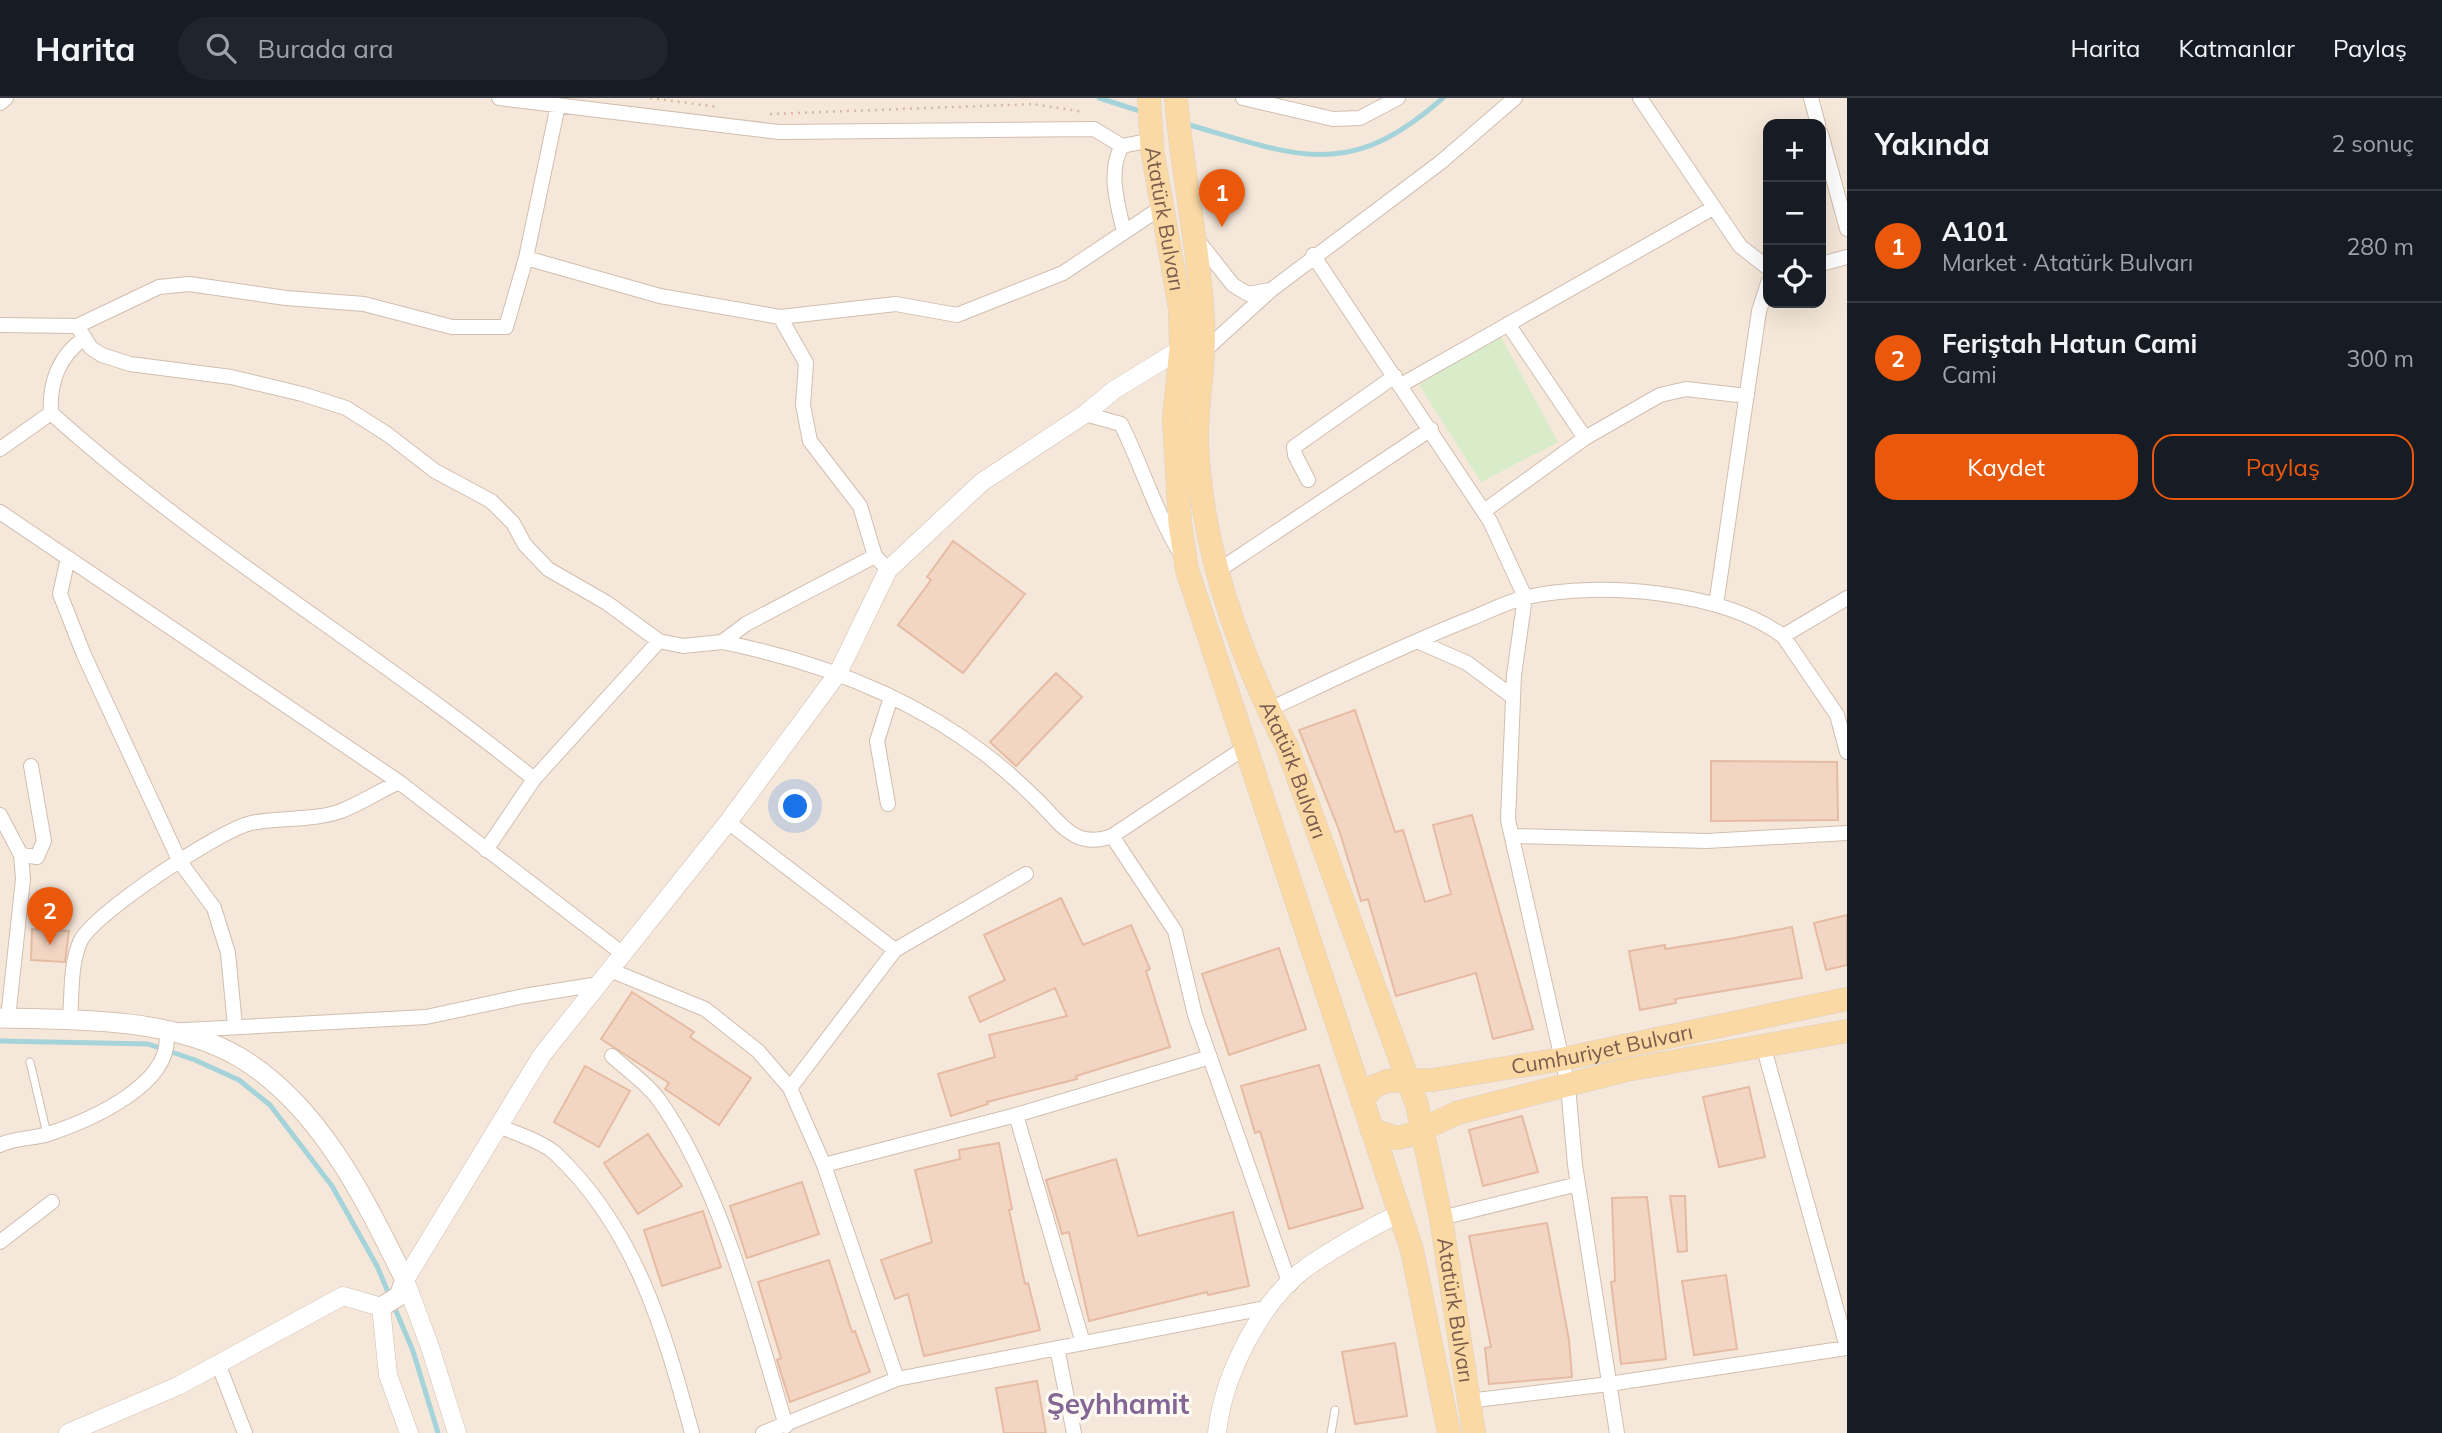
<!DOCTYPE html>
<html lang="tr">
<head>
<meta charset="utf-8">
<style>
  body { margin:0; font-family:Mulish,sans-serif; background:#20242c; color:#f1f3f6 }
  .controls { position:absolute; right:21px; top:21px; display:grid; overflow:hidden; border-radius:14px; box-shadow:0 7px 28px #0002 }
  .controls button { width:63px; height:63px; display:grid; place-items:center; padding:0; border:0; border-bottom:2px solid #363941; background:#171b24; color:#f1f3f6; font:35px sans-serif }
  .you { position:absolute; left:796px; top:709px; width:24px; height:24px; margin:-18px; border:5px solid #fff; border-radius:50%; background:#1a73e8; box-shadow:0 0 0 10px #1a73e833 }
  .badge { display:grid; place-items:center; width:46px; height:46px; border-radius:50%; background:#ea580c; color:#fff; font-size:23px; font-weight:700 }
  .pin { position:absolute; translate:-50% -58px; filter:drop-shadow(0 2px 4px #0008) }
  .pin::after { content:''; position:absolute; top:37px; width:24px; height:21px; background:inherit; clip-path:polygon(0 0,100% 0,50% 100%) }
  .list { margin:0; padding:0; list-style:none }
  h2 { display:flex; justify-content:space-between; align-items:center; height:91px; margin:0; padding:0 28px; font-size:30px }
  h2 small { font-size:23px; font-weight:400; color:#9ea1a6 }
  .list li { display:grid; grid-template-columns:46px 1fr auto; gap:21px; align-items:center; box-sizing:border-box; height:112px; padding:0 28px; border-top:2px solid #363941 }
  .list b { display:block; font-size:26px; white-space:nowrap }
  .list p { margin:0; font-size:23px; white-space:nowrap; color:#9ea1a6 }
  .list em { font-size:23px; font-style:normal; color:#9ea1a6 }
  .actions { display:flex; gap:14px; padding:21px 28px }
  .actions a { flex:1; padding:16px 0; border:2px solid #ea580c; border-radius:21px; text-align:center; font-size:24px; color:#ea580c }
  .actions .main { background:#ea580c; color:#fff }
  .icon { flex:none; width:38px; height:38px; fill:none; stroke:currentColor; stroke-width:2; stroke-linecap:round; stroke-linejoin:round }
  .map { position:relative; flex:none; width:1847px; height:1335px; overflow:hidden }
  header { display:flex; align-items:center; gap:42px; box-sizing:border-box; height:98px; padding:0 35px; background:#171b24; border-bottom:2px solid #363941 }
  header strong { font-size:33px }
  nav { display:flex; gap:38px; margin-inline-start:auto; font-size:24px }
  .search { width:490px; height:63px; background:#20242c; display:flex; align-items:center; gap:18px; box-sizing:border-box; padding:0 24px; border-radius:38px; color:#9ea1a6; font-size:26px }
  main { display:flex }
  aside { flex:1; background:#171b24 }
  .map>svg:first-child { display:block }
  .residential { fill:#f5e8da; fill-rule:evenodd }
  .green { fill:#d8ecc9 }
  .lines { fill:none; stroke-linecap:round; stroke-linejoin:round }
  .stream { stroke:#a5d3da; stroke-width:5 }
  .building { fill:#f3d5c3; stroke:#e6bba3; stroke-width:2 }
  .service-casing { stroke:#d1beb0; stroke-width:9 }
  .minor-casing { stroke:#d1beb0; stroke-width:16 }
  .tertiary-casing { stroke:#d1beb0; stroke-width:19 }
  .secondary-casing { stroke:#d6c0b0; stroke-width:21 }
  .primary-casing { stroke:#dad1cd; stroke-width:24 }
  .path { stroke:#d9b8a5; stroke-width:2.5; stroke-dasharray:2 5; stroke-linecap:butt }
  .service { stroke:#fff; stroke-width:7 }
  .minor { stroke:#fff; stroke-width:14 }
  .tertiary { stroke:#fff; stroke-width:18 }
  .secondary { stroke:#fff; stroke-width:19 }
  .primary { stroke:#fbd9a5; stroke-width:23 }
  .labels { text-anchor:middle; stroke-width:6; stroke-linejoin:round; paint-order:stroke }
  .street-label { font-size:21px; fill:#7a5c4d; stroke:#fffaf3 }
  .district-label { font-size:28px; font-weight:bold; fill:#846695; stroke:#fffaf3 }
</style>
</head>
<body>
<header>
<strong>Harita</strong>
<div class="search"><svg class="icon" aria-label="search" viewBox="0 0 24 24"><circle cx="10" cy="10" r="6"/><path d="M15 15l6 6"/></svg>Burada ara</div>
<nav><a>Harita</a><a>Katmanlar</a><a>Paylaş</a></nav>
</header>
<main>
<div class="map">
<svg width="1847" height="1335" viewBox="0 0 1847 1335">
  <rect width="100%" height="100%" fill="#fdf6ec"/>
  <path class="residential" d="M0,0H1847V1335H0ZM1768,26H1821V205H1768Z"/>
  <path class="green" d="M1500,237L1558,344L1481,384L1419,287Z"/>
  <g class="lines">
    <path class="stream" d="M1099,0L1143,14
      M1186,26C1296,57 1347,85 1443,0
      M0,943L148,946L195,962L239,982L270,1007L332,1088L377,1168L413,1253L438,1335"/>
  </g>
  <path class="building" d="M953,443L1025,496L963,575L898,527L931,482L927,479Z
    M1056,575L1082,599L1016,668L990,644Z
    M1355,612L1395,734L1403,732L1425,804L1451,796L1433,727L1472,717L1533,931L1493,941L1476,875L1396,898L1368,801L1361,803L1339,732L1299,632Z
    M1711,663L1837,664L1838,722L1711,723Z
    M1061,800L1083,847L1131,827L1150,871L1146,873L1170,949L1076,978L1077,981L987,1004L988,1006L951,1018L938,976L995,959L989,937L1067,918L1055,890L980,924L969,899L1005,882L984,837Z
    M1847,817V867L1826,872L1814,825Z
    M1792,829L1802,880L1675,901L1676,905L1640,912L1629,853L1665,847V851L1729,841Z
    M32,831L69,833L65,864L31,862Z
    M1279,850L1306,931L1229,957L1202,876Z
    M632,894L694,934L690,939L751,980L719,1027L665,991L669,985L601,941Z
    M1319,967L1363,1110L1289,1131L1260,1033L1255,1035L1241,988Z
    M585,968L630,993L599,1049L554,1024Z
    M1749,989L1765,1059L1719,1069L1703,999Z
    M1522,1018L1538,1074L1483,1088L1469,1032Z
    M648,1036L682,1088L638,1116L604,1065Z
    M999,1045L1012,1111L1009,1112L1025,1186L1028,1185L1040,1232L924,1258L908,1196L895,1201L881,1162L932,1144L915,1072L960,1061L959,1052Z
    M1116,1061L1138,1138L1233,1114L1249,1188L1208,1197L1207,1194L1089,1223L1069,1134L1062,1136L1046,1082Z
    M802,1084L819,1136L747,1160L730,1108Z
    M1670,1098H1685L1687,1153L1678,1154Z
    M1647,1099L1666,1261L1621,1266L1611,1184L1615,1183L1612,1100Z
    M703,1113L721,1169L662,1188L644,1132Z
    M1547,1125L1569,1242L1572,1279L1489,1286L1485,1250L1491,1249L1469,1138Z
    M829,1162L852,1234L855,1233L870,1274L790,1304L777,1262L781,1260L758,1184Z
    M1726,1177L1737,1251L1694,1257L1682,1183Z
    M1395,1245L1407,1318L1355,1326L1342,1254Z
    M1037,1283L1046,1335H1004L996,1290Z"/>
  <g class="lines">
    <g class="service-casing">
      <path id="service" d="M30,964L47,1036
        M1331,1335L1335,1312"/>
    </g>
    <g class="minor-casing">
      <path id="minor" d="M499,0L779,34L1094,31L1122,48
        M1243,0L1333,21L1360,20L1398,0
        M1640,0L1740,148L1768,170
        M1811,0L1818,26
        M0,5L6,0
        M1821,36L1847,131
        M1124,134C1118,108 1107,73 1122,48L1152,42
        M1196,140L1233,187L1248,196L1270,192
        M1313,157L1490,423L1525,499L1514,577L1508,722L1568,988L1575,1067L1617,1335
        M526,160L558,7
        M1821,166L1847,159
        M780,219L806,265L803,307L810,343L860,408L875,458
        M1508,226L1585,340
        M0,227L77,228L159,189L189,186L286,200L364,206L452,229H506L526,160L660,198L780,219L896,206L957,217L1063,175L1162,109
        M77,228L91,250L102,257L130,266L231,279L302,296L346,310L387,336L435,373L491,403L513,425L525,447L548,471L607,505L659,543L683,548L722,544L746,526L875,458L888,472
        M85,240C59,257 49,285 51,315C201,450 377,554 534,681
        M1204,253L1271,192L1441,64L1515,0
        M1401,287L1713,110
        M1085,316L1121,326C1142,368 1155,413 1179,453
        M0,351L51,315
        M1308,382L1295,357L1294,349L1395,278
        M1484,413L1585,340L1660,297L1686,291L1747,298
        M0,414L399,684L623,856
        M68,460L60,496L84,557L180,764L214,810L228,855L235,928
        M1216,474L1431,331
        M1847,500L1783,538L1837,617L1847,654
        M1716,507L1759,213L1768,185
        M1417,543L1467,565L1513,599
        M722,544C817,563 907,596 985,656C1003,670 1021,686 1037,702C1061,725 1074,752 1112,738L1246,649
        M1268,612C1334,581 1399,549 1467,522C1486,515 1507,503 1527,499C1601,483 1722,493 1783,538
        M888,706L877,643L891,599
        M0,717L21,757L23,781L8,920
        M728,724L895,852
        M1112,738L1175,833L1195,917L1290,1187
        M1512,738L1707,743L1847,735
        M486,752L534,681L659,543
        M21,757L37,759L44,743L31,668
        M610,872L705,911L758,953L790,990L824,1067L897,1281
        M70,921C72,896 70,865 81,842C96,814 220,732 251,725C281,719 313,723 341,713C361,705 380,693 399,684
        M1763,947L1847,1249
        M612,958C627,972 647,985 659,1002C720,1087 756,1227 786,1328
        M790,990L895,852L1026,776
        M1016,1017L1083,1245
        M499,1028C516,1036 542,1043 556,1056C636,1132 664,1232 692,1335
        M0,1047C14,1040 32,1041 48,1036C88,1023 176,986 166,933L426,919L524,898L599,886
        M824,1067L1016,1017L1210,959
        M1441,1120L1578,1086
        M0,1144L52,1104
        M1057,1250L1074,1335
        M219,1268L245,1335
        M1468,1303L1609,1286L1847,1250
        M763,1335L897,1281L1270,1209"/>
    </g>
    <g class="tertiary-casing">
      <path id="tertiary" d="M68,1335L178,1288L343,1198L381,1209L388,1277L409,1335
        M457,1335L430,1249L405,1182L542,957L728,724L838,575L888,472L982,384L1085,316L1114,292L1181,251
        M1217,1335C1223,1278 1260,1203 1307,1169C1336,1149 1368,1131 1400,1115"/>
    </g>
    <g class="secondary-casing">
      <path id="secondary" d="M0,920C75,921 173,920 239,959C319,1006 365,1101 405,1182L399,1198L381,1209"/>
    </g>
    <g class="primary-casing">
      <g id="primary">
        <path id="s1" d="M1149,0L1152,51L1180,210L1181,251L1174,321L1180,425L1187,472L1412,1152L1449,1335"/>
        <path id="s2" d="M1176,0C1182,74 1199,148 1203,222C1206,263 1196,304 1197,345C1201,451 1239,555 1287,649L1417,1007L1441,1120L1474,1335"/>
        <path id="s3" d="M1362,1002L1373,989L1387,983L1432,982L1563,961L1847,901"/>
        <path d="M1372,1032L1397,1040L1410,1037L1457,1015L1626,972L1847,933"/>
      </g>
    </g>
    <path class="path" d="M650,0L718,9
      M770,16L1033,6L1084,14"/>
    <use href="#service" class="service"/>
    <use href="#minor" class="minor"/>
    <use href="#tertiary" class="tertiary"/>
    <use href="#secondary" class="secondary"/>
    <use href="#primary" class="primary"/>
  </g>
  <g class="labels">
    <g class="street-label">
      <text dy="7" stroke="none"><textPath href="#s1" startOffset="122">Atatürk Bulvarı</textPath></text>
      <text dy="7" stroke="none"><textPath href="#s2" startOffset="690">Atatürk Bulvarı</textPath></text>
      <text dy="7" stroke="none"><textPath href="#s3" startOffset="250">Cumhuriyet Bulvarı</textPath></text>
      <text dy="7" stroke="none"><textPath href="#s2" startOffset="1256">Atatürk Bulvarı</textPath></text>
    </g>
    <g class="district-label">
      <text x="1118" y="1316">Şeyhhamit</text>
    </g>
  </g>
</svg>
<div class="controls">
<button>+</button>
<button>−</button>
<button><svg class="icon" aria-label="locate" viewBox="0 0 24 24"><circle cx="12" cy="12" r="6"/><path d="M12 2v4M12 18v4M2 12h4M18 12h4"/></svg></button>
</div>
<div class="you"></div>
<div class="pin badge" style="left:1222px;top:129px">1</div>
<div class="pin badge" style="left:50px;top:847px">2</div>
</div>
<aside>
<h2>Yakında<small>2 sonuç</small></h2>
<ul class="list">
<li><span class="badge">1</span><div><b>A101</b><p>Market · Atatürk Bulvarı</p></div><em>280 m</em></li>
<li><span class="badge">2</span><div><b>Feriştah Hatun Cami</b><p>Cami</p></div><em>300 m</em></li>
</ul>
<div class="actions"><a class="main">Kaydet</a><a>Paylaş</a></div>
</aside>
</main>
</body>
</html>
